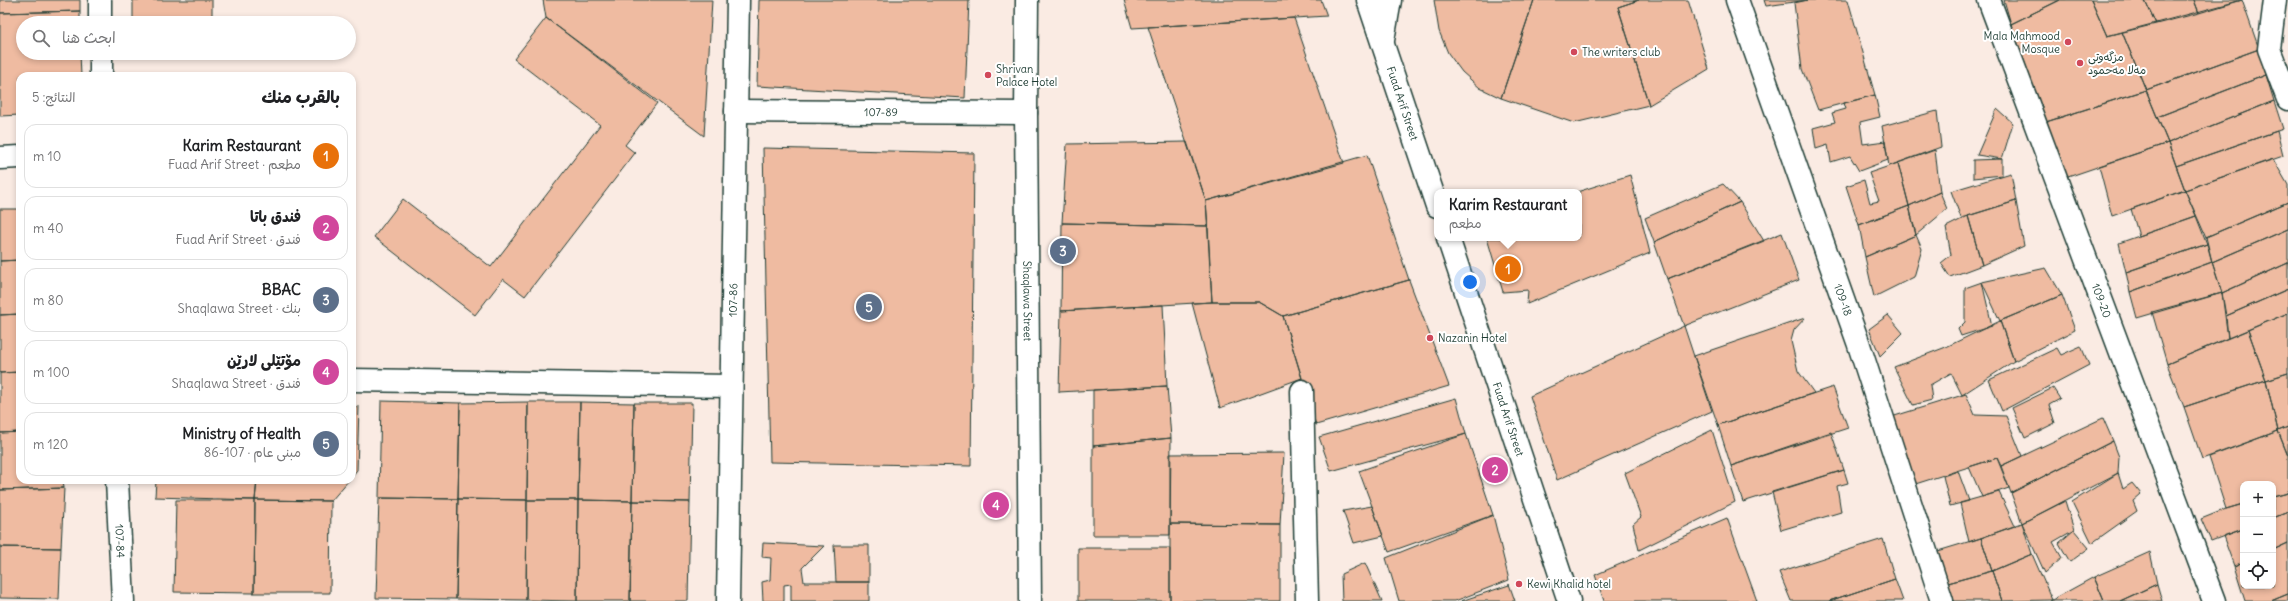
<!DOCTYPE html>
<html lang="ar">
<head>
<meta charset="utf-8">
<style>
  body { margin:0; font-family:Delius,"Playpen Sans Arabic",sans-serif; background:#f2f2f2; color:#202124; direction:rtl }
  .controls { position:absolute; right:12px; bottom:12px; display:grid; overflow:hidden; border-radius:8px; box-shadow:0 2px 6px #0003 }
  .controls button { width:36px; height:36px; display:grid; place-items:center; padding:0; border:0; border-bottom:1px solid #e0e0e0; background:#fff; color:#202124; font:20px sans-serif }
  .you { position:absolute; left:1470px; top:282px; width:14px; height:14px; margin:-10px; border:3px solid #fff; border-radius:50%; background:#1a73e8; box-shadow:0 0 0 6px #1a73e833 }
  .badge { display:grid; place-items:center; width:26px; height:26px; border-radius:50%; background:#d93025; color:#fff; font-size:13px; font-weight:700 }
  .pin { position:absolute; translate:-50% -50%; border:2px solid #fff; box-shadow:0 1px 4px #0006 }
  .popup { position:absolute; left:1434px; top:189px; width:148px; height:52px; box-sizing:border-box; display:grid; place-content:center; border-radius:8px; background:#fff; filter:drop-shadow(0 1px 3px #0005); font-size:13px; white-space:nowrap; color:#757577 }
  .popup b { font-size:15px; color:#202124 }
  .popup::after { content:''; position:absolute; left:50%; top:100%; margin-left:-8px; border:8px solid transparent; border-top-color:#fff }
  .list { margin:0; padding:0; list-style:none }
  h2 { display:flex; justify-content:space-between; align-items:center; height:52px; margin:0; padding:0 16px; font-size:17px }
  h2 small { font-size:13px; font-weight:400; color:#757577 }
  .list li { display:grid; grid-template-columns:26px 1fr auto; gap:12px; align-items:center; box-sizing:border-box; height:64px; margin:0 8px 8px; padding:0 8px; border:1px solid #e0e0e0; border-radius:12px }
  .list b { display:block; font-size:15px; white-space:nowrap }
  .list p { margin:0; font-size:13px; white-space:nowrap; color:#757577 }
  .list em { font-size:13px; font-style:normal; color:#757577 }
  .icon { flex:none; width:22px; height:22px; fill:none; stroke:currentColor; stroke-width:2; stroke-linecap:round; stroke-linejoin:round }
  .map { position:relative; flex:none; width:2288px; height:601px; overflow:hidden; direction:ltr }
  .search { position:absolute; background:#fff; box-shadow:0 2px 6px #0003; left:16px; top:16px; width:340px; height:44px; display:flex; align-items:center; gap:10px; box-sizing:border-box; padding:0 14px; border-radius:22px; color:#757577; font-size:15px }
  .panel { position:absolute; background:#fff; box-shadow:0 2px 6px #0003; left:16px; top:72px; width:340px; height:412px; border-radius:12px; direction:rtl }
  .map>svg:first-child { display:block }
  .building { fill:#efbba1; stroke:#1f3d34 }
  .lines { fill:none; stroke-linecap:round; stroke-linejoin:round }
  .minor-casing { stroke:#1f3d34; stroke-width:25 }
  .secondary-casing { stroke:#1f3d34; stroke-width:25 }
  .minor { stroke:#fff; stroke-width:22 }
  .secondary { stroke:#fff; stroke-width:22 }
  .poi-dot { fill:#d1495b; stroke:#fff; stroke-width:1.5 }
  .labels { text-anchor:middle; stroke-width:4; stroke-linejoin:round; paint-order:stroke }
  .poi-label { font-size:11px; fill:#1f3d34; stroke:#fff; text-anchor:start }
  .street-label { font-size:11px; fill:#1f3d34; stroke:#fff }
</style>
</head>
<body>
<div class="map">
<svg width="2288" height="601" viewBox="0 0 2288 601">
  <rect width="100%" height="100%" fill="#faebe3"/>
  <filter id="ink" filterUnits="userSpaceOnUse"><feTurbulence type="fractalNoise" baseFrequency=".025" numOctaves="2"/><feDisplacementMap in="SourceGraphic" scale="8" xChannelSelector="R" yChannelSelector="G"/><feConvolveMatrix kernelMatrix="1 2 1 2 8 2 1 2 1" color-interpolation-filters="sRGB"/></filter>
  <g filter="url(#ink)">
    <path class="building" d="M0,0H80V11L0,13Z
      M133,0H212V23H133Z
      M543,0H712L704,136L546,18Z
      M759,0H969L965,98L757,86Z
      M1124,0H1321L1327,16L1132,28Z
      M1434,0H1534L1501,98L1480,88L1462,72L1448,53L1439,31Z
      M1534,0H1639L1618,7L1649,105L1574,123L1501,98Z
      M1639,0H1688L1709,69L1649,105L1618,7Z
      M1764,0H1808L1766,6Z
      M1808,0H1848L1875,95L1818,110L1802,69L1794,3Z
      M2004,0H2060L2011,24Z
      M2060,0H2091L2107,36L2122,32L2146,90L2046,122L2011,24Z
      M2091,0H2145L2156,24L2107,36Z
      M2145,0H2194L2199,13L2156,24Z
      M2194,0H2242L2199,13Z
      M2242,0L2259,49L2146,90L2122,32Z
      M80,11V23H23V53H80L81,76H20V115L0,116V13Z
      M546,18L657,103L625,145L635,153L525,296L503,279L475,315L374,237L403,199L491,267L600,125L514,59Z
      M1294,18L1344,163L1206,201L1148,27Z
      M2259,49L2266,75L2157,117L2146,90Z
      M2266,75L2274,101L2168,143L2157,117Z
      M2146,90L2168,143L2065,178L2046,122Z
      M1875,95L1880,117L1860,122L1863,144L1885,141L1888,160L1859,171L1850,156L1831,162L1828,145L1816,149L1813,128L1835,122L1832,113L1846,109L1844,103Z
      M2274,101L2283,129L2176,166L2168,143Z
      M1997,109L2013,123L2002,159L1977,155Z
      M1937,111L1941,147L1889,166L1882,126Z
      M2277,131L2283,156L2185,190L2176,166Z
      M1187,142L1206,201L1208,226L1062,223L1067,144Z
      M2168,143L2185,190L2112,216L2099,166Z
      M763,148L974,153L971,466L770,462Z
      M1935,150L1940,192L1909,206L1898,163Z
      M1367,155L1409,280L1283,316L1259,302H1212L1206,201Z
      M2002,159V175L1973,178V160Z
      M2273,159L2288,185V202L2206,237L2185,190Z
      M1898,163L1909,206L1859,225L1846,186L1864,180L1870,203L1879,201L1869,173Z
      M2011,173L2016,201L1961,218L1951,191Z
      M1630,175L1650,253L1527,304L1528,290L1503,292L1487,238H1579V192H1577Z
      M1723,184L1740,202L1654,242L1645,218Z
      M2185,190L2196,216L2139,236L2131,209Z
      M1940,192L1947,209L1916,235L1909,206Z
      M2016,201L2024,246L1982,265L1968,216Z
      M1740,202L1764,241L1667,279L1654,242Z
      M2288,202V229L2212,262L2206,237Z
      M1909,206L1916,235L1865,257L1859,225Z
      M0,209H20V260L0,261Z
      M1968,216L1982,265L1950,277L1941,263L1951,255L1946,227Z
      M2196,216L2207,244L2126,272L2119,243Z
      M1062,223L1208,226L1212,302L1061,311Z
      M2288,229V263L2222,293L2212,262Z
      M1782,233L1799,280L1684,326L1667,279Z
      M1916,235L1922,249L1914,277L1874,297L1865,257Z
      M2207,244L2212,262L2130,292L2126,272Z
      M20,260V314L0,315V261Z
      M2212,262L2222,293L2137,318L2130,292Z
      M2288,263V289L2226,316L2222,293Z
      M2046,268L2062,295L2000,321L1982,282Z
      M1409,280L1449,386L1316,425L1283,316Z
      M1982,282L1992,326L1961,336L1958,329L1965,322V288Z
      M2288,289V313L2228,338L2226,316Z
      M2222,293L2228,338L2167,364L2152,312Z
      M2062,295L2075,330L2014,361L2000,321Z
      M1212,302H1259L1283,316L1302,378L1220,408L1192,303Z
      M1163,305L1167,386L1059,392L1061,311Z
      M2288,313V373L2266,380L2248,330Z
      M20,314V372L0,373V315Z
      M1888,315L1903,333L1880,356L1869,329Z
      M1805,318L1794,330L1791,341L1798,371L1814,393L1718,425L1694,356Z
      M2000,321L2014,361L1962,395L1951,373L1930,385L1932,400L1913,405L1894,367L1946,347Z
      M1684,326L1712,411L1557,480L1530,396Z
      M2248,330L2266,380L2184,407L2167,364Z
      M2081,346L2089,365L2002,411L1989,380L2057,348L2061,355Z
      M20,372V432L0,433V373Z
      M2288,373V427L2278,431L2266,380Z
      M2266,380L2278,431L2202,459L2184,407Z
      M1167,386L1171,438L1093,446V390Z
      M1833,387L1848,428L1731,466L1718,425Z
      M2053,388L2060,399L2049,405L2055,423L2025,438L2012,408Z
      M1966,394L1975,415L2006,416L2022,456L2001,466L1997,458L1906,487L1888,418Z
      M1456,398L1466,434L1331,471L1319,437Z
      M381,401L460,403L458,499L379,498Z
      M528,402H580L578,500H527Z
      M528,402L527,500L458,499L460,403Z
      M580,402L634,403L632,501L578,500Z
      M634,403H692L690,502L632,501Z
      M352,407H359L357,470L352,476Z
      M2103,418L2113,441L2011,493L2001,466Z
      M2288,427V456L2278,431Z
      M1712,430L1735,502L1639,550L1633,524L1641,517L1625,473Z
      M2278,431L2288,456V493L2273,497V484H2243V504L2226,509L2209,457Z
      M20,432V480H63L64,488L0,490V433Z
      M1831,432L1844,470L1743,502L1731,466Z
      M1466,434L1493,515L1389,552L1359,471Z
      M1171,438L1170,535H1093V446Z
      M2113,441L2119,457L2118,473L2022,523L2011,493Z
      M1284,453L1280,525L1170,524V454Z
      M1997,458L2009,488L1982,497L1969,467Z
      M1844,470L1848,483L1837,486L1841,512L1781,530L1772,492Z
      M1958,471L1969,501L1950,506L1943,476Z
      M2118,473L2123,489L2132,483L2141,494L2133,501L2137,511L2092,543L2072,502Z
      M156,480H257L255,500L155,497Z
      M257,480H349L331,501L255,500Z
      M64,488L61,548L0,547V490Z
      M1999,492L2015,526L1969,542L1960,503Z
      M2288,493V512L2273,518V497Z
      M379,498L458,499L456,599L376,598Z
      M458,499L527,500L526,600L456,599Z
      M176,500H255L254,593L174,592Z
      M255,500L331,501L330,593H254Z
      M527,500H578L577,601L526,600Z
      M578,500L632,501L630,601H577Z
      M632,501L690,502L688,601H630Z
      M2065,501L2074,530L2053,542L2062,558L2045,573L2022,523Z
      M2243,504V529L2211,541L2201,519L2226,509Z
      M1372,506L1383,536L1354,543L1343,511Z
      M2288,512V543L2273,550V518Z
      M1493,515L1509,580L1455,601H1399L1386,558Z
      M1727,518L1757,601H1604L1595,575Z
      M2022,523L2032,554L1992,571L1981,538Z
      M1170,524L1280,525V601H1170Z
      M2243,529V562L2234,566L2223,536Z
      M2074,530L2089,548L2070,562L2059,543Z
      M1981,538L1992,571L1948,583L1938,551Z
      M1883,539L1895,579L1829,601H1791L1779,572Z
      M763,543L824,546L802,568L804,582H869V601H791V584L784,585V601H763L762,582L770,580L771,558L762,557Z
      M2288,543V594L2271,601H2245L2234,566L2243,562V586H2273V550Z
      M834,545H869V582H836Z
      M0,547L61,548L59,599L0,598Z
      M1078,548H1170V601H1078Z
      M2150,552L2157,584L2120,601H2104L2094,577Z
      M2032,554L2052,600L2002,601L1992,571Z
      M1365,563L1382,601H1342L1341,574Z
      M1992,571L2002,601H1954L1948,583Z
      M2094,577L2104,601H2050L2052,600Z
      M1895,579L1903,601H1829Z
      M1509,584L1515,601H1461L1509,585Z
      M2157,584L2162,601H2120Z
      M2288,594V601H2271Z"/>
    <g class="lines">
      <g class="minor-casing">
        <g id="minor">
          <path d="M100,0V23"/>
          <path id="s1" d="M1737,0L1858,342L1942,601"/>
          <path id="s2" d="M1989,0L2214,601"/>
          <path d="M2275,0L2269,49L2288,99"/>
          <path d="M101,53V76"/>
          <path id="s3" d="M736,111L1026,113"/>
          <path d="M0,158L20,157"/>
          <path d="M352,380L730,386"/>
          <path d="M1302,391L1307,601"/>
          <path id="s4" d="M117,480L123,601"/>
          <path id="s5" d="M728,601L738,0"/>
        </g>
      </g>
      <g class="secondary-casing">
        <g id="secondary">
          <path id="s6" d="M1027,0L1026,113L1030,601"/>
          <path id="s7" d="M1368,0L1437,206"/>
          <path d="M1383,40L1390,0"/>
          <path id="s8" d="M1448,238L1569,601"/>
        </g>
      </g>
      <use href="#minor" class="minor"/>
      <use href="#secondary" class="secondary"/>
    </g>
  </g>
  <g class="poi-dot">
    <circle cx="2068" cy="42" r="4"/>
    <circle cx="1574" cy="52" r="4"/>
    <circle cx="2080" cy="63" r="4"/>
    <circle cx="988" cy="75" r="4"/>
    <circle cx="1430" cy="338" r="4"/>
    <circle cx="1519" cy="584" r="4"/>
  </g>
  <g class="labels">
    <g class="poi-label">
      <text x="2060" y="40" text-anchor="end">Mala Mahmood<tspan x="2060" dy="13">Mosque</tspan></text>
      <text x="1582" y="56">The writers club</text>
      <text x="2088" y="61">مزگەوتی<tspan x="2088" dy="13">مەلا مەحمود</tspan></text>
      <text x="996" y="73">Shrivan<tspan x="996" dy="13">Palace Hotel</tspan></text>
      <text x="1438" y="342">Nazanin Hotel</text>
      <text x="1527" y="588">Kewi Khalid hotel</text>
    </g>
    <g class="street-label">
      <text dy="4" stroke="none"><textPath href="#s7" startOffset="109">Fuad Arif Street</textPath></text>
      <text dy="4" stroke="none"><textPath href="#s3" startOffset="145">107-89</textPath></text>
      <text dy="4" stroke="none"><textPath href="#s1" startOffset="318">109-18</textPath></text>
      <text dy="4" stroke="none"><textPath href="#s5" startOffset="301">107-86</textPath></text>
      <text dy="4" stroke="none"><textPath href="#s6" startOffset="301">Shaqlawa Street</textPath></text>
      <text dy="4" stroke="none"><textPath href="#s2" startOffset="321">109-20</textPath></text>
      <text dy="4" stroke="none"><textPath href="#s8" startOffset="191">Fuad Arif Street</textPath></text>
      <text dy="4" stroke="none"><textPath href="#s4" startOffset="61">107-84</textPath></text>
    </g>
  </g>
</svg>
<div class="controls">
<button>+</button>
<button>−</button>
<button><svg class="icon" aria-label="locate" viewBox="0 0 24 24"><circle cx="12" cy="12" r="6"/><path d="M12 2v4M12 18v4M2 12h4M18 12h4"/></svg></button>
</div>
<div class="you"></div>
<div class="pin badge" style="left:1508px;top:269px;background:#e8710a">1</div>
<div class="popup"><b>Karim Restaurant</b>مطعم</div>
<div class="pin badge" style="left:1495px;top:470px;background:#d1479c">2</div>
<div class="pin badge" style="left:1063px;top:251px;background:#5c6f8a">3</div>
<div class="pin badge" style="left:996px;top:505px;background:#d1479c">4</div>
<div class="pin badge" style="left:869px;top:307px;background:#5c6f8a">5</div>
<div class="search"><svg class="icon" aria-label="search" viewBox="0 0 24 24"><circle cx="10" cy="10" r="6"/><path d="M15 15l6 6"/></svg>ابحث هنا</div>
<section class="panel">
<h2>بالقرب منك<small>النتائج: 5</small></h2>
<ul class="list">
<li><span class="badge" style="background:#e8710a">1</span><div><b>Karim Restaurant</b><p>مطعم · Fuad Arif Street</p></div><em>10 m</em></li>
<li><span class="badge" style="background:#d1479c">2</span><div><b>فندق باتا</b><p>فندق · Fuad Arif Street</p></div><em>40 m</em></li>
<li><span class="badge" style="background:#5c6f8a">3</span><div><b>BBAC</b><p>بنك · Shaqlawa Street</p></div><em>80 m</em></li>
<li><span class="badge" style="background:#d1479c">4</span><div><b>مۆتێلی لارێن</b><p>فندق · Shaqlawa Street</p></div><em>100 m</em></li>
<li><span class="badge" style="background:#5c6f8a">5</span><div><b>Ministry of Health</b><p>مبنى عام · 107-86</p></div><em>120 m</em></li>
</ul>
</section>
</div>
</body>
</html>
